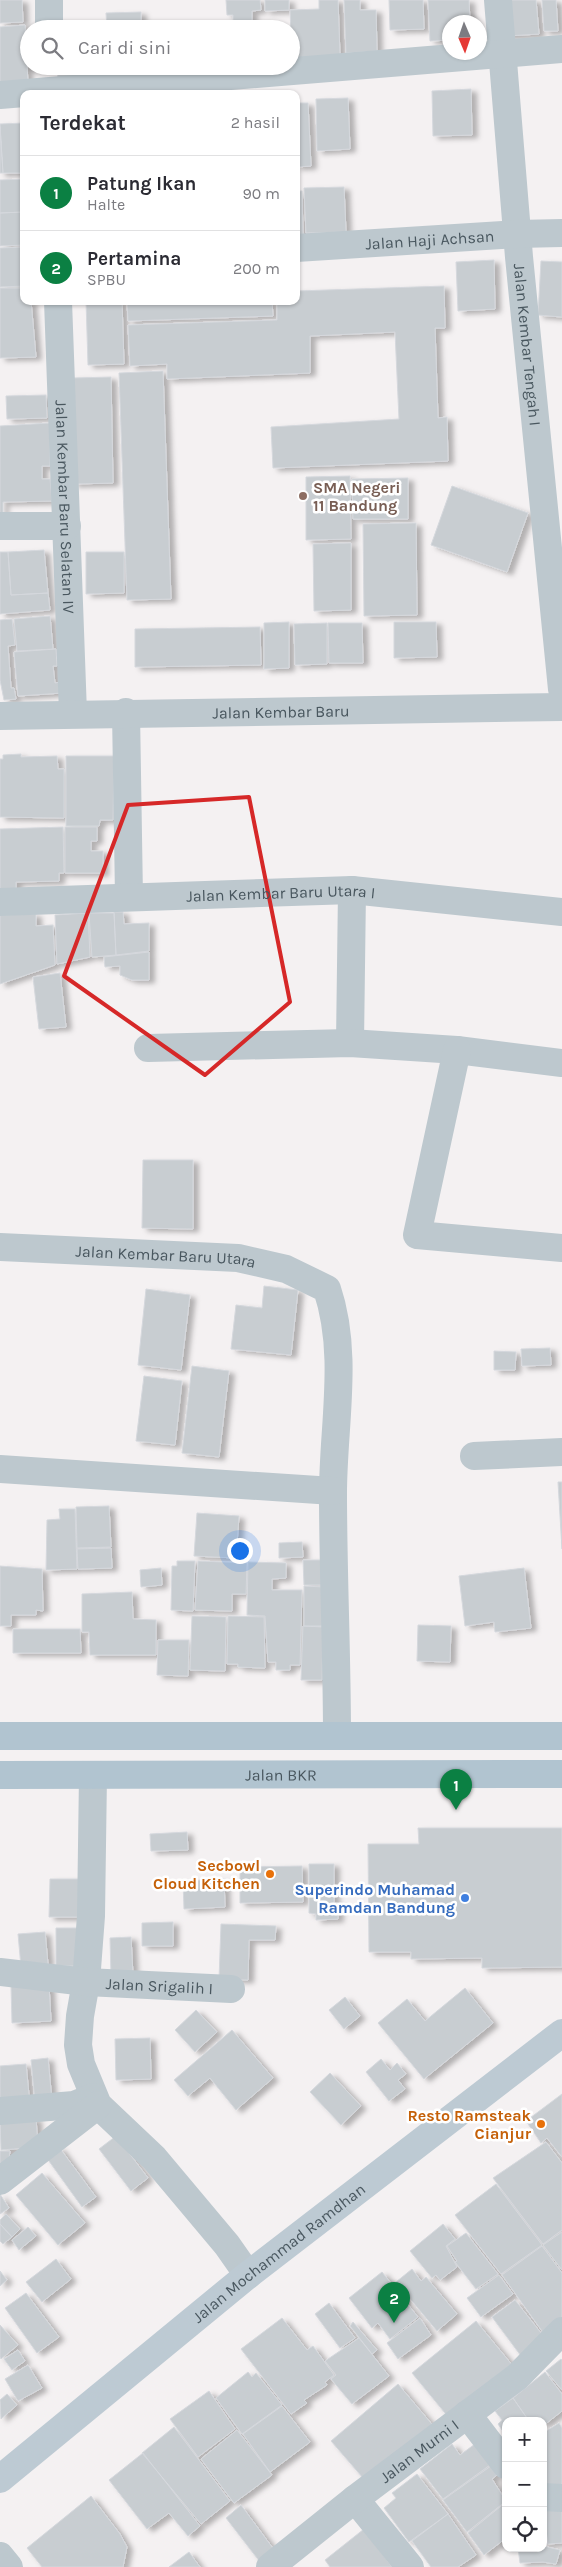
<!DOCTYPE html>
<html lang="id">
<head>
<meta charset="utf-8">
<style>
  body { margin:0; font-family:Karla,sans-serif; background:#f2f2f3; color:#2b2b33 }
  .controls { position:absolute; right:15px; bottom:15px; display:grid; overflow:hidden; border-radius:10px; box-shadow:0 1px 4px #0004 }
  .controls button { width:45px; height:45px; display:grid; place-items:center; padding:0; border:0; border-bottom:1px solid #e1e1e2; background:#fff; color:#2b2b33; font:25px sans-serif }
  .compass { position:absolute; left:442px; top:15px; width:45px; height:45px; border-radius:50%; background:#fff; box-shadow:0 1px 4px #0004; rotate:178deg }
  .you { position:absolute; left:239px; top:1550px; width:18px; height:18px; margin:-12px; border:4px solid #fff; border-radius:50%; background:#1a73e8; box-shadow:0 0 0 8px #1a73e833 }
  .badge { display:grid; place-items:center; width:32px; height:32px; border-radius:50%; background:#0b8043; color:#fff; font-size:16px; font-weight:700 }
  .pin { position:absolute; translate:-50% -41px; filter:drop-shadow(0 1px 2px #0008) }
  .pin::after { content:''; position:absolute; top:26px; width:18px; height:15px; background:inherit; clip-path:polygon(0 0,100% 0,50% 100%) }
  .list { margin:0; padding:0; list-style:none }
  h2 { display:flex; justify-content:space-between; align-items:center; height:65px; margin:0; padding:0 20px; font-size:21px }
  h2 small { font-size:16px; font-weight:400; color:#7c7c81 }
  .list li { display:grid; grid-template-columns:32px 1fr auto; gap:15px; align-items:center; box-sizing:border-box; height:75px; padding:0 20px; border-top:1px solid #e1e1e2 }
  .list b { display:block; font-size:19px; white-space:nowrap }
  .list p { margin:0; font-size:16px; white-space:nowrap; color:#7c7c81 }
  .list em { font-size:16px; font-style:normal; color:#7c7c81 }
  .icon { flex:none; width:28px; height:28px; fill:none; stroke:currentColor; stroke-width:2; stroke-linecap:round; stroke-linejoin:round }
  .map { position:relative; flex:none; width:562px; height:2567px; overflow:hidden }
  .search { position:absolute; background:#fff; box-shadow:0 1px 4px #0004; left:20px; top:20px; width:280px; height:55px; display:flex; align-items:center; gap:12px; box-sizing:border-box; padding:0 18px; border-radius:28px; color:#7c7c81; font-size:19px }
  .panel { position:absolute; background:#fff; box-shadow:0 1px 4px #0004; left:20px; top:90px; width:280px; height:215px; border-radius:10px }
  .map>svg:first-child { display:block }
  .building { fill:#c8cdd1; stroke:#d5d8dd; filter:url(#shadow) }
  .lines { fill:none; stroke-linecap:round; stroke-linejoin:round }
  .minor { stroke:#bdc8ce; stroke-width:28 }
  .secondary { stroke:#bdcad3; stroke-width:28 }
  .primary { stroke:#b1c4d0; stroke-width:28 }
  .marked { fill:none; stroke:#d62828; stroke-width:4; stroke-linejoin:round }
  .education-dot { fill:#8d6e63; stroke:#fff; stroke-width:2 }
  .food-dot { fill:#e8710a; stroke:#fff; stroke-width:2 }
  .shop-dot { fill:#3f7fe0; stroke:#fff; stroke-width:2 }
  .labels { text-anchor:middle; stroke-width:5; stroke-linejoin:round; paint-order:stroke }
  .street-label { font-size:16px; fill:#49575f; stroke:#fff }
  .education-label { font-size:16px; font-weight:bold; fill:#785e54; stroke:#fff; text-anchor:start }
  .food-label { font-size:16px; font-weight:bold; fill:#c56008; stroke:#fff; text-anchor:end }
  .shop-label { font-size:16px; font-weight:bold; fill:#366cbe; stroke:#fff; text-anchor:end }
</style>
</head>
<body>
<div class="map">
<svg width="562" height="2567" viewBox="0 0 562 2567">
  <defs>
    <filter id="shadow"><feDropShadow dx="5.5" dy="3" stdDeviation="2.5" flood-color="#0004"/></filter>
  </defs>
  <rect width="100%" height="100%" fill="#f4f1f2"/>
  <path class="building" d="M0,0H22L23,22L0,23Z
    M226,0H260L261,10L252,11V29H233V15H227Z
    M265,0H289V10L265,11Z
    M319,0H338L340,56L292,58L290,10L319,9Z
    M344,0H360V10H376L377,51L346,53Z
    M389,0H423L424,29L390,30Z
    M428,0H469L470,22H450V40L430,41Z
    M504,0H536L539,34L506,36Z
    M542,0H556L558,31H544Z
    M141,12V29H107L106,13Z
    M101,24V29H56V26Z
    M25,25L28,84L0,86V27Z
    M57,66H102V77L58,79Z
    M471,89L472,135L433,136L432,91Z
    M348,98L350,149L317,151L316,99Z
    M296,103H308L311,166L296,167Z
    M24,123V173H3L0,124Z
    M0,127L3,173H0Z
    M24,179V212L0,213V180Z
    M344,187L346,232L306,233L304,188Z
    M296,191H302L303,237H296Z
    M24,212V245L0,246V213Z
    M24,247V286L0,287V248Z
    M494,260L495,309L458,311L456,262Z
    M541,261L562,262V317L538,315Z
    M444,286L445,328H435L438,418L447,417L448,461L273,468L271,427L399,419L395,332L310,336V373L167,379V364L130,366L128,325L277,320V301H296V291Z
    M0,288H24V301H31L36,357L0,358Z
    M86,301H122L124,364L88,365Z
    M127,301H272L273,316L128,321Z
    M163,371L171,599L127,600L119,373Z
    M111,377L113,483L73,484L72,378Z
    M46,395L47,418L7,419L6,396Z
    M50,423V466H42V479H50L52,501L3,502V516H0V426Z
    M350,476L351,539L306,540V477Z
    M408,478V519H353L352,479Z
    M452,486L528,513L507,572L431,545Z
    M416,523L417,615L364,616L363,524Z
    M351,543V610L314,611L313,544Z
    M44,550L48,593L11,595L8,552Z
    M0,552H8L11,595L48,593L50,610L0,614Z
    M86,552H124V593L86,594Z
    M50,616L53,649L17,651L14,619Z
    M12,619L15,645L8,646L11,688H14L16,699L4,700L0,680V620Z
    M289,622V668L264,669V623Z
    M394,622H436L437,657L394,658Z
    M327,623V664L295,665L294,624Z
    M328,623H362L363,663H329Z
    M260,627L261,665L135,667V629Z
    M56,649L57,666H53L55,683L61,682L62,693L18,696L14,652Z
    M21,754V757L57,756L58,769H64V818L0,817V759H3V755Z
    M66,756H114L113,820H100L99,826H66Z
    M63,827L64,873H59V881L16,882V892H0V829Z
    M65,827H97V841H91V851H103V873H65Z
    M114,912H123L124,924L149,923V951L116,955Z
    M88,913L90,957L57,964L55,915Z
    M89,913H114L116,955L92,957Z
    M36,914V926L53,925L55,965L0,984V915Z
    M149,952V980H132L120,975V966L105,967L104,957Z
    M60,973L66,1027L39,1029L33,977Z
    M143,1160H193V1229L142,1228Z
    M264,1286L298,1290L291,1355L231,1349L236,1305L262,1308Z
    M146,1289L190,1295L181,1370L138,1365Z
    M550,1348L551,1365L522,1366L521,1349Z
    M494,1351L516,1352L515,1370H494Z
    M192,1366L229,1371L219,1457L182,1453Z
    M144,1376L182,1381L175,1445L136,1441Z
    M558,1482H562V1549Z
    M109,1506L111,1547L77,1548L76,1507Z
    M59,1509H75L77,1569L46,1570L47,1520L60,1519Z
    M197,1513L239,1516L236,1558L194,1556Z
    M302,1542L303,1557L279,1558V1543Z
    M111,1548L112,1568L78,1569L77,1549Z
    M303,1560H322V1585H304Z
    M177,1561H195L193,1611L171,1610L172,1566H177Z
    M198,1561L247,1563L246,1594H232V1611L195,1610Z
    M248,1562L286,1563V1578L272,1579V1590H302L300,1665H290V1670H276V1662H268L265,1616L247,1615Z
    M0,1566L42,1569L43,1611L36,1610V1615H11V1626H0Z
    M161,1568L162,1585L141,1587L140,1570Z
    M524,1568L531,1628L495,1632L494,1622L465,1626L459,1576Z
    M304,1586L323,1587V1626H304Z
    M132,1592L133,1619L156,1620V1655H90L89,1632H82V1594Z
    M192,1616L226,1617L225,1671L190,1670Z
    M228,1616L264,1617L265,1668L238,1667V1664H227Z
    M418,1625L451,1626L450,1662L417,1661Z
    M303,1626L323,1627L322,1680H301Z
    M13,1629H80L81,1653H13Z
    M158,1640H189L188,1676L157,1675Z
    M418,1828H562V1967L482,1968V1958L411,1959V1952H369L368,1844H419Z
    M187,1832L188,1850L151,1851L150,1834Z
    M309,1864H334V1903H338V1919L316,1920V1914L309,1913Z
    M302,1866L303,1902L240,1903V1867Z
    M50,1879H80V1917H49Z
    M224,1879L225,1907L184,1909L183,1881Z
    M173,1922V1946H142V1923Z
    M221,1924L276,1926L275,1940H249L248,1980L219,1979Z
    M56,1928H83L84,1966H56Z
    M45,1932L48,1964L21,1967L18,1934Z
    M131,1937L133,1975L111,1976L110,1938Z
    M49,1985L51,2021L12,2023L11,1986Z
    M465,1988L493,2023L424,2079L378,2023L407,1999L425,2021Z
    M345,1997L360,2016L344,2029L329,2010Z
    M196,2010L217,2032L195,2052L175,2030Z
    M232,2030L273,2078L236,2110L210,2078L188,2096L174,2080Z
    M150,2038L151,2079L116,2080L115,2039Z
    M48,2058L52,2101L35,2102L31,2060Z
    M381,2059L390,2070L397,2063L406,2074L398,2080L405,2089L389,2101L366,2072Z
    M26,2064L30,2105L0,2108V2066Z
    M330,2073L361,2106L341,2125L310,2092Z
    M562,2094V2157L547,2138L541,2143L526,2121Z
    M36,2118L38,2147L1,2150L0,2120Z
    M116,2136L148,2178L131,2191L99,2149Z
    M546,2142L562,2163V2230L543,2244L493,2178Z
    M59,2147L96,2197L82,2207L46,2157Z
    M0,2151H10L8,2165L0,2164Z
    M42,2173L85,2223L58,2245L16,2195Z
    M496,2184L542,2245L501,2274L455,2215Z
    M0,2194L9,2208L0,2214Z
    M6,2214L20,2229L12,2237L0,2224V2220Z
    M0,2224L12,2237L3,2244L0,2241Z
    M443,2224L455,2239L446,2246L457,2267L440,2280L436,2275L432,2278L410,2251Z
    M28,2227L36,2236L19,2250L12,2240Z
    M562,2232V2270L543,2245Z
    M466,2233L498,2274L476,2289L455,2262L457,2261L447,2246Z
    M542,2246L562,2273V2324L547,2338L502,2275Z
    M56,2259L71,2279L42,2302L26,2282Z
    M412,2269L421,2281L426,2277L457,2314L437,2331L396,2282Z
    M0,2271L7,2280L0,2286Z
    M382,2272L418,2317L390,2339L378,2323L372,2328L349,2298Z
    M499,2275L513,2294L481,2317L467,2298Z
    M26,2293L59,2337L37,2353L5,2308Z
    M515,2300L545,2338L521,2356L492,2317Z
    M329,2303L355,2338L340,2348L315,2314Z
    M282,2318L307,2350L313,2346L334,2375L325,2382L327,2385L304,2400L307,2403L291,2414L241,2349Z
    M420,2318L431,2335L398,2359L387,2343Z
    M476,2321L513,2366L449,2418L412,2373Z
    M353,2322L377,2350L372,2354L350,2326Z
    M0,2325L18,2345L1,2359L0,2357Z
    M359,2338L389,2376L352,2404L331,2379L336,2375L325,2361Z
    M18,2350L25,2361L12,2370L4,2359Z
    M561,2359L562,2360V2390L546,2371Z
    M28,2365L42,2388L18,2401L5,2379Z
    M248,2372L252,2377L256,2373L282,2405L242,2434L216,2398Z
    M545,2372L562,2394V2411L543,2426V2421H529L513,2398Z
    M398,2384L436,2429L369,2485L331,2441Z
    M209,2391L235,2429L198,2457L170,2419Z
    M7,2394L17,2405L1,2419L0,2400Z
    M513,2398L529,2421H506V2436L498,2424L502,2420L495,2411Z
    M282,2406L310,2442L270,2472L243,2434Z
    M559,2423L562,2428V2484L543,2493V2433Z
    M174,2427L230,2501L201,2524L142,2453Z
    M237,2430L272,2475L234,2503L201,2459Z
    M452,2444L460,2455L475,2444L490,2465L443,2499L420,2469Z
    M143,2453L200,2526L188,2536L169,2513L147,2529L109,2480Z
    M491,2466L497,2475L492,2479L506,2501L467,2532L443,2500Z
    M417,2474L448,2514L409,2542L384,2508L396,2498L392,2493Z
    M91,2496L120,2534L127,2547L123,2567H42L27,2548Z
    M506,2502V2538L484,2555L468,2533Z
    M241,2505L275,2551L260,2562L226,2518Z
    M562,2506V2543L548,2544L543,2508Z
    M448,2514L476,2555L458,2567H431L412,2541Z
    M543,2516L547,2544L543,2545Z
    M364,2529L392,2567H330L325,2560Z
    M543,2546L560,2550L556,2564L543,2562L520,2563L518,2548H543Z
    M189,2552L200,2567H169Z"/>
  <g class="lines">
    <g class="minor">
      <path id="s1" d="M498,0L519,257L562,689"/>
      <path d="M49,29V0"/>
      <path d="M0,95L562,49"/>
      <path id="s2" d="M296,248L517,234L562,233"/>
      <path id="s3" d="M58,301L73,713"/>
      <path d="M0,526H67"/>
      <path d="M126,712L129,897"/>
      <path id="s4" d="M0,716L562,707"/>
      <path id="s5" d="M0,902L352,890L562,912"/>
      <path d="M350,1043L352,890"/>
      <path d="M148,1048L350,1043L457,1050L562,1063"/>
      <path d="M457,1050L417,1235L562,1248"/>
      <path id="s6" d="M0,1247L238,1258L286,1269L327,1289C349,1354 333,1426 333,1493C333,1574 337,1655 337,1736"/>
      <path d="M474,1456L562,1452"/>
      <path d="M0,1469L333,1491"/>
      <path d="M93,1775L91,1916L86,1982L80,2016L78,2045L81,2064L98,2105L154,2158L227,2245L248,2275"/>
      <path id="s7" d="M0,1972L86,1982L231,1989"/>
      <path d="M0,2111L74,2105L94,2097"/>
      <path d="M0,2181L98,2105"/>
      <path d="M467,2414L506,2465"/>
      <path d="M543,2497L562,2498"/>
      <path d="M355,2499L410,2567"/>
      <path d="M0,2556L9,2567"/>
      <path id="s8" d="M270,2567L355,2499L517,2377L562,2331"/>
    </g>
    <path class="secondary" id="s9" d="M0,2479L248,2275L562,2033"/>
    <g class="primary">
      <path d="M0,1736H562"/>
      <path id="s10" d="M0,1775L562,1774"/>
    </g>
  </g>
  <path class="marked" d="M249,797L290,1002L205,1075L64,976L128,805Z"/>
  <circle class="education-dot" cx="303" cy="496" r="5"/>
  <g class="food-dot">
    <circle cx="270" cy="1874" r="5"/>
    <circle cx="541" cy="2124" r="5"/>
  </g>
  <circle class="shop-dot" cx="465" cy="1898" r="5"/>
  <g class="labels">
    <g class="street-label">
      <text dy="6" stroke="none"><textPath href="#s2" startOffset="134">Jalan Haji Achsan</textPath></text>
      <text dy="6" stroke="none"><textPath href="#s1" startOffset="346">Jalan Kembar Tengah I</textPath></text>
      <text dy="6" stroke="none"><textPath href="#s3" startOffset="206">Jalan Kembar Baru Selatan IV</textPath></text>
      <text dy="6" stroke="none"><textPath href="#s4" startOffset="281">Jalan Kembar Baru</textPath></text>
      <text dy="6" stroke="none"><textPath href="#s5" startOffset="281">Jalan Kembar Baru Utara I</textPath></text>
      <text dy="6" stroke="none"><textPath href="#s6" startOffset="166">Jalan Kembar Baru Utara</textPath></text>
      <text dy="6" stroke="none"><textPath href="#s10" startOffset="281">Jalan BKR</textPath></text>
      <text dy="6" stroke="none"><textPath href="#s7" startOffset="160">Jalan Srigalih I</textPath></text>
      <text dy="6" stroke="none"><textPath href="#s9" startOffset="359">Jalan Mochammad Ramdhan</textPath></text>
      <text dy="6" stroke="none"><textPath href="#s8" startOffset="189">Jalan Murni I</textPath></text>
    </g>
    <g class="education-label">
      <text x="313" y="493">SMA Negeri<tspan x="313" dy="18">11 Bandung</tspan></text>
    </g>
    <g class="food-label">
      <text x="260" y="1871">Secbowl<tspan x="260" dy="18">Cloud Kitchen</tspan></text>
      <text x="531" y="2121">Resto Ramsteak<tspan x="531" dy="18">Cianjur</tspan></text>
    </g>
    <g class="shop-label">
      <text x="455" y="1895">Superindo Muhamad<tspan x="455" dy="18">Ramdan Bandung</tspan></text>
    </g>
  </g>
</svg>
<div class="controls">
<button>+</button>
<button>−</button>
<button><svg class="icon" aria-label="locate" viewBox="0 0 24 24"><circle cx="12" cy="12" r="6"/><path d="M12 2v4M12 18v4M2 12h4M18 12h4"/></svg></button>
</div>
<svg class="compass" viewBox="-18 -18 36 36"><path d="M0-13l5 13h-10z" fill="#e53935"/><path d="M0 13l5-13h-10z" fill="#7c7c81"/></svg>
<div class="you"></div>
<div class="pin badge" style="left:456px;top:1810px">1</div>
<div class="pin badge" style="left:394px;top:2323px">2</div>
<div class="search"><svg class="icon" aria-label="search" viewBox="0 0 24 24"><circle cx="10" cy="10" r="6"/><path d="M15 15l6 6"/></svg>Cari di sini</div>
<section class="panel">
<h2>Terdekat<small>2 hasil</small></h2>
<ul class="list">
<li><span class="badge">1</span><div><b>Patung Ikan</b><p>Halte</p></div><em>90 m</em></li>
<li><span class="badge">2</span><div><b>Pertamina</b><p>SPBU</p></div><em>200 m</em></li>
</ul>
</section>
</div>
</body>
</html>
